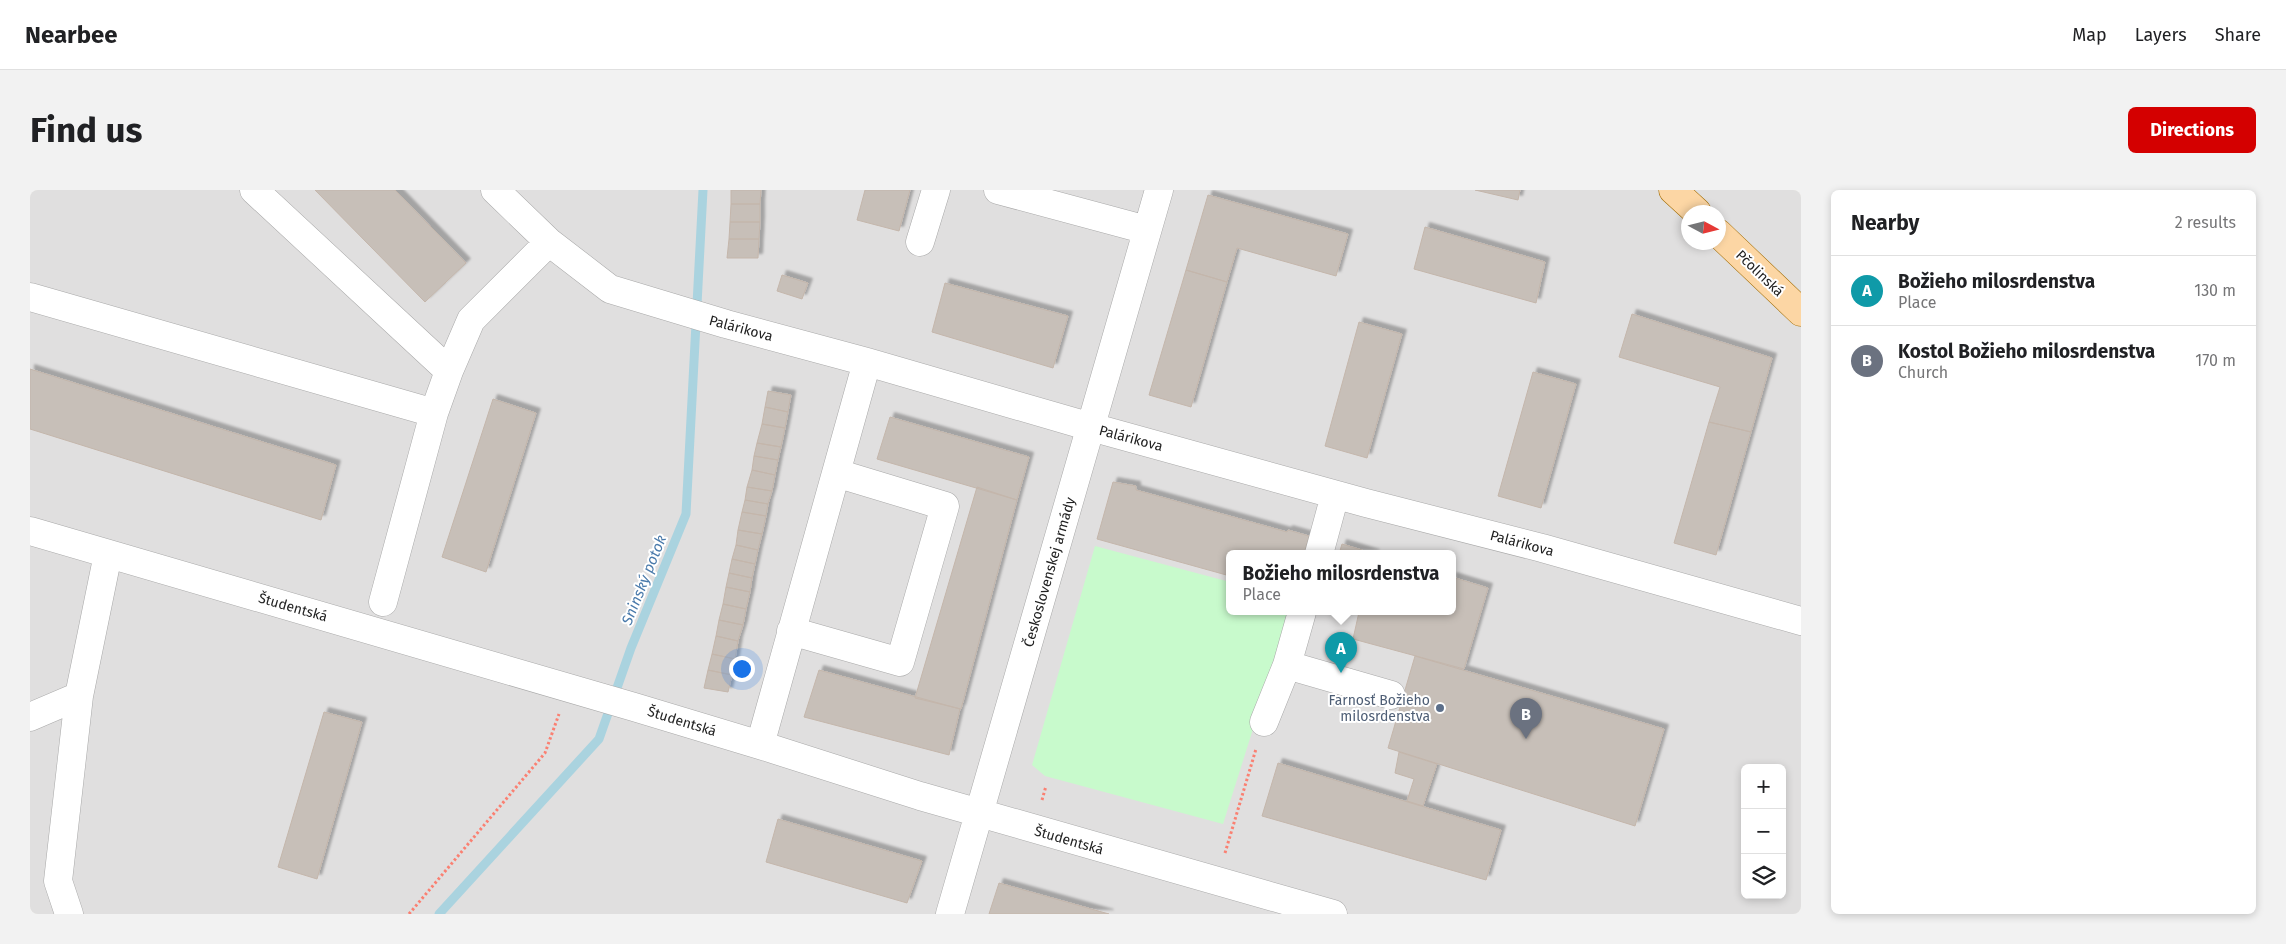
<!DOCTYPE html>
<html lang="en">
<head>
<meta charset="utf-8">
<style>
  body { margin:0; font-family:"Fira Sans",sans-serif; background:#f2f2f2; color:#202124 }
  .controls { position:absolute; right:15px; bottom:15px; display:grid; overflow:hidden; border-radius:8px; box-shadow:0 2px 8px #0003 }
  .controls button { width:45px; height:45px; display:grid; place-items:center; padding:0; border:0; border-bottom:1px solid #e0e0e0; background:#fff; color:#202124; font:25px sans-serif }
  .compass { position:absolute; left:1651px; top:15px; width:45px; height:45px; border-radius:50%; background:#fff; box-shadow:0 2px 8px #0003; rotate:97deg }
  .you { position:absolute; left:711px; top:478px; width:18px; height:18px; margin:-12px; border:4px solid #fff; border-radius:50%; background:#1a73e8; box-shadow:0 0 0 8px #1a73e833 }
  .badge { display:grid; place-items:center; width:32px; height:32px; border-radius:50%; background:#d40000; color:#fff; font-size:16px; font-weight:700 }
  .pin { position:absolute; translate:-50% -41px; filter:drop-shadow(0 1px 2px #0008) }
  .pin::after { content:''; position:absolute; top:26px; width:18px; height:15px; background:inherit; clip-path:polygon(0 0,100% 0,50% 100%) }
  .popup { position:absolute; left:1196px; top:360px; width:230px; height:65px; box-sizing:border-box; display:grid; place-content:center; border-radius:8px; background:#fff; filter:drop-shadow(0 1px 4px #0005); font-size:16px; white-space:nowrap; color:#757577 }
  .popup b { font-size:19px; color:#202124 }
  .popup::after { content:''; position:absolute; left:50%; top:100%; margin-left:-10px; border:10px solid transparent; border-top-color:#fff }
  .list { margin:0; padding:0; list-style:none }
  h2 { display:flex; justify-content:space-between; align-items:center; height:65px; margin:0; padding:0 20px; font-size:21px }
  h2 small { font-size:16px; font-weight:400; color:#757577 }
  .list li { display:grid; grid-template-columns:32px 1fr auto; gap:15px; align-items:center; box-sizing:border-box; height:70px; padding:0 20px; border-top:1px solid #e0e0e0 }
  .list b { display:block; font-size:19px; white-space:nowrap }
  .list p { margin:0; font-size:16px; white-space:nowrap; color:#757577 }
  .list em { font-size:16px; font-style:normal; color:#757577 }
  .icon { flex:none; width:28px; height:28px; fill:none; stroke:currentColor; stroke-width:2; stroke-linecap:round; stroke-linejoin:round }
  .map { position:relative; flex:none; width:1771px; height:724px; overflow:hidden; border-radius:8px }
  header { display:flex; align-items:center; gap:30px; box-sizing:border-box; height:70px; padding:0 25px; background:#fff; border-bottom:1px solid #e0e0e0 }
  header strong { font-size:24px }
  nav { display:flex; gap:28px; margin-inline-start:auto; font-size:18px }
  .intro { display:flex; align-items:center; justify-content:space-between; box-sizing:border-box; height:120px; padding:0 30px }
  h1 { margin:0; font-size:35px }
  .button { padding:12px 22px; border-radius:8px; background:#d40000; color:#fff; font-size:18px; font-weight:700 }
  main { display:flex; gap:30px; padding:0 30px }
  aside { flex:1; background:#fff; border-radius:8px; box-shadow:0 2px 8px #0003 }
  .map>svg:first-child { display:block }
  .residential { fill:#e0dfdf; fill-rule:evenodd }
  .park { fill:#c8facc }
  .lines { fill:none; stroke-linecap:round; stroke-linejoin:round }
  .stream { stroke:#aad3df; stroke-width:9 }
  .building { fill:#c7bfb8; stroke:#c4b6ab; filter:url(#shadow) }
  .minor-casing { stroke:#a9a9a9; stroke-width:29 }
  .major-casing { stroke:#a06b00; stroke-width:29 }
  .path { stroke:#fa8072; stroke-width:3; stroke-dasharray:2.5 2.5; stroke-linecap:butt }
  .minor { stroke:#fff; stroke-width:28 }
  .major { stroke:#fcd6a4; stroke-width:28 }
  .service-dot { fill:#5c6f8a; stroke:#fff; stroke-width:2 }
  .labels { text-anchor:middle; stroke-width:4; stroke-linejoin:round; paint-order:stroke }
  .street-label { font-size:14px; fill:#222; stroke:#fff }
  .service-label { font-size:14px; fill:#4e5e75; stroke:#fff; text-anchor:end }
  .water-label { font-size:15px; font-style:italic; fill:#4a7aab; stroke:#fff }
</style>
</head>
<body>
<header>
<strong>Nearbee</strong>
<nav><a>Map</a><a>Layers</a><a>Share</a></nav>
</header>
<div class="intro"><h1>Find us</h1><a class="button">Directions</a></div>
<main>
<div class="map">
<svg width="1771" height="724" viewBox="0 0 1771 724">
  <defs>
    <filter id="shadow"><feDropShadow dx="4.5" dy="-4.5" stdDeviation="1" flood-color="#0004"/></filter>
  </defs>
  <rect width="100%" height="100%" fill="#f2efe9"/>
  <path class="residential" d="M0,0H1771V724H0ZM1658,22H1688V52H1658ZM1200,364H1422V422H1200ZM1715,578H1752V705H1715Z"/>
  <path class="park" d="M1065,356L1200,392V422H1260L1193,634L1015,586L1002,575Z"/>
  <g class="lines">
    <path class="stream" d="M409,724L569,549L601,458L656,324L673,0"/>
  </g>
  <path class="building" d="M285,0H365L436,73L395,112Z
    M701,0H731L730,14H701Z
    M835,0H880L869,41L827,30Z
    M1445,0H1490L1488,10Z
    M1178,5L1318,44L1306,86L1207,58L1197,92L1156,80Z
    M701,14H730V32H700Z
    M700,32H730L729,49H699Z
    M1395,37L1515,72L1506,113L1384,79Z
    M699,49H729L728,68H697Z
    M1156,80L1197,92L1161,217L1119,205Z
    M752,85L778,93L772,109L747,101Z
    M915,93L1038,126L1023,178L902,142Z
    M1602,124L1742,168L1721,242L1679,232L1690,197L1589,167Z
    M1329,132L1372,144L1337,268L1295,256Z
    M0,179L306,275L291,330L0,239Z
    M1503,182L1546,194L1511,318L1468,306Z
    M738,201L761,205L758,222L735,217Z
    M463,209L506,223L456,382L412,367Z
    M735,217L758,222L755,238L732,234Z
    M860,227L999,267L987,310L847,269Z
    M1679,232L1721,242L1686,365L1644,353Z
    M732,234L755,238L751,257L727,253Z
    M727,253L751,257L748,270L724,266Z
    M724,266L748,270L745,285L722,280Z
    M722,280L745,285L742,301L717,297Z
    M1083,292L1106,296V300L1257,342L1258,340L1279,346L1274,364H1200V386L1067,349Z
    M717,297L742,301L738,314L715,310Z
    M947,297L987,310L931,519L885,508Z
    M715,310L738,314L736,326L712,322Z
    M712,322L736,326L732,344L708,340Z
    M708,340L732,344L728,360L706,355Z
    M1312,354L1345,364H1309Z
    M706,355L728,360L725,374L702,369Z
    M702,369L725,374L722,388L699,383Z
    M699,383L722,388L720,402L696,397Z
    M1422,387L1458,398L1434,479L1323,449L1329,422H1422Z
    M696,397L720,402L716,419L693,414Z
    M693,414L716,419L713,435L689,430Z
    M689,430L713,435L708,451L686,446Z
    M686,446L708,451L705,469L682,464Z
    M682,464L705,469L702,485L678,480Z
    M1385,466L1634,539L1605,636L1358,558Z
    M678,480L702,485L698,502L674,498Z
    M789,480L930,519L919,565L774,527Z
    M294,522L332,532L287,689L248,677Z
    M1369,562L1407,574L1393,616L1377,611L1384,589L1365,583Z
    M1248,573L1471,640L1456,690L1232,626Z
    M748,629L892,671L877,713L736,672Z
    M969,693L1079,724H959Z"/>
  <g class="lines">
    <g class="minor-casing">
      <path id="minor" d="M465,0L519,52L580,99L696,134L837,172L1061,237L1336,313L1512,358L1771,431
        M968,0L1117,40
        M890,52L906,0
        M0,107L404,223L419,181L224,0
        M419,181L441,130L519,52
        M0,341L604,517L730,555L890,606L1303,724
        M1289,364L1305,305
        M353,412L404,223
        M761,441L870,472L915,316L806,283
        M1257,475L1361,505
        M0,527L49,506L78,364
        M1234,532L1257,475L1272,422
        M730,555L837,172
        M39,724L28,691L49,506
        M920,724L1129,0"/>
    </g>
    <g class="major-casing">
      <path id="major" d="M1643,0L1667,22
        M1688,43L1771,122"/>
    </g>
    <path class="path" d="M1012,610L1016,596
      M1195,663L1226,559
      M379,724L515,563L529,524"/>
    <use href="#minor" class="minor"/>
    <use href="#major" class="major"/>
  </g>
  <circle class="service-dot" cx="1410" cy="518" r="5"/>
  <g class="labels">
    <g class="street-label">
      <text transform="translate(1730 83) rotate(44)" y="5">Pčolinská</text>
      <text transform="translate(711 138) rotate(15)" y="5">Palárikova</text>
      <text transform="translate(1101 248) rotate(15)" y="5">Palárikova</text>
      <text transform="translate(1492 353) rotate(15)" y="5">Palárikova</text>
      <text transform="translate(1019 382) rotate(-74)" y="5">Československej armády</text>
      <text transform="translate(263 417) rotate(16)" y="5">Študentská</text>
      <text transform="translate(652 531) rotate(17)" y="5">Študentská</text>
      <text transform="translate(1039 650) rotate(16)" y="5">Študentská</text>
    </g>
    <g class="service-label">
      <text x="1400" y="515">Farnosť Božieho<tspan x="1400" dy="16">milosrdenstva</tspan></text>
    </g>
    <g class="water-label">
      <text transform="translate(614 390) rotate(-68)" y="5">Sninský potok</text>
    </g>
  </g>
</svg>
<div class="controls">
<button>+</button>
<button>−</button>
<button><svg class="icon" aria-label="layers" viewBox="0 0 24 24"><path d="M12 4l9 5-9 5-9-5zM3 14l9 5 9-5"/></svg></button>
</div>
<svg class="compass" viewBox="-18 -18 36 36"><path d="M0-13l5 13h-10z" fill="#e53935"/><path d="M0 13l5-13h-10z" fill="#757577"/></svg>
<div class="you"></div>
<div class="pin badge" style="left:1311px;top:483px;background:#0f9aa8">A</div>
<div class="popup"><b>Božieho milosrdenstva</b>Place</div>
<div class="pin badge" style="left:1496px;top:549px;background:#6b7280">B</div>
</div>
<aside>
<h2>Nearby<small>2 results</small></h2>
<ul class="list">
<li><span class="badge" style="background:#0f9aa8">A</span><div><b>Božieho milosrdenstva</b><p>Place</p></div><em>130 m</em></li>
<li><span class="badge" style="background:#6b7280">B</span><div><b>Kostol Božieho milosrdenstva</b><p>Church</p></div><em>170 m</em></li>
</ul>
</aside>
</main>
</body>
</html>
